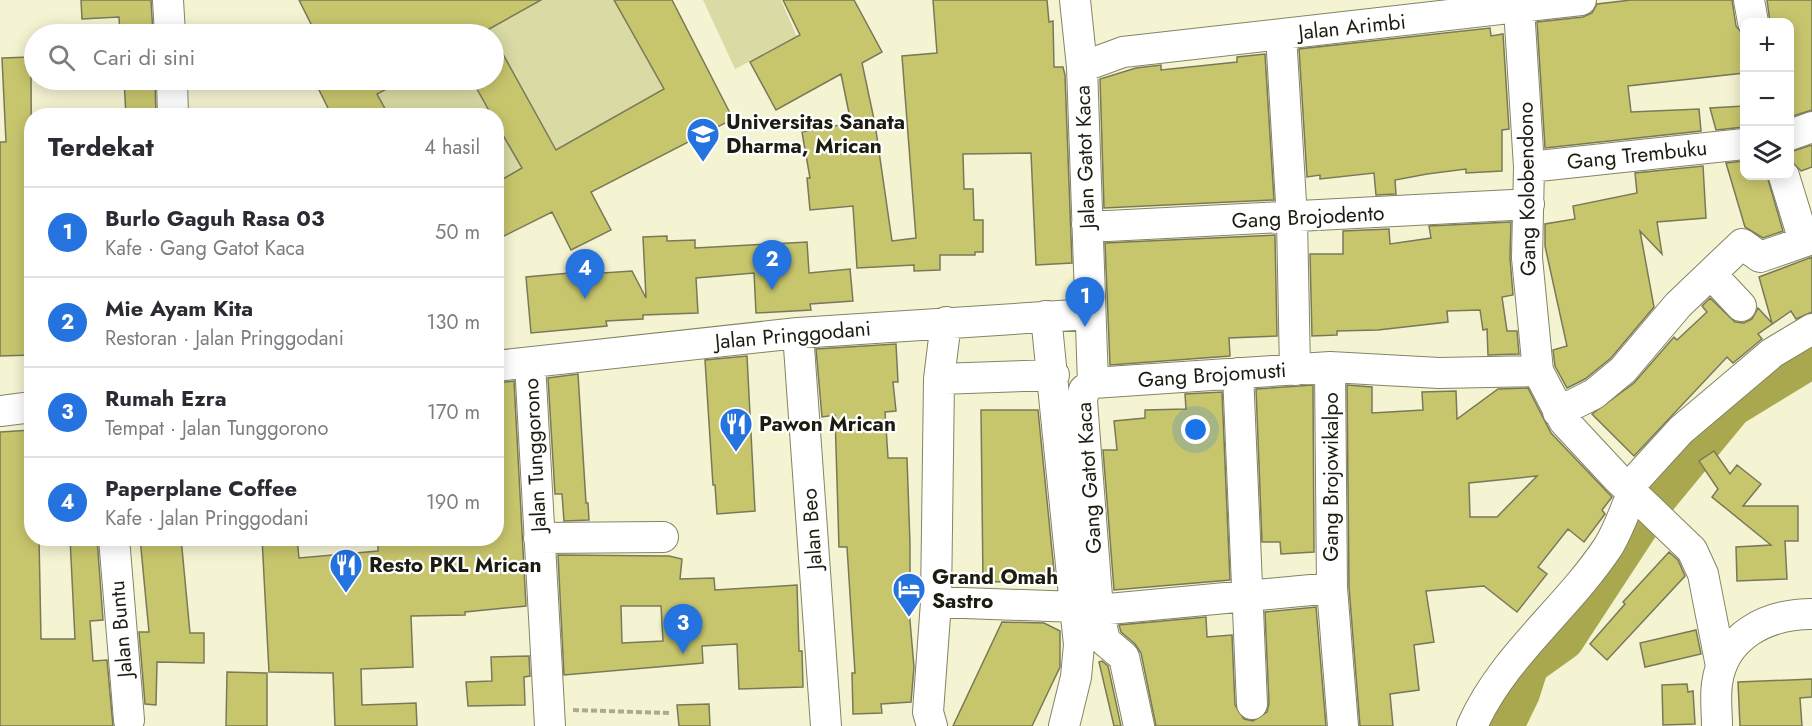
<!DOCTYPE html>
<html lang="id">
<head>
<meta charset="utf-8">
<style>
  body { margin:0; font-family:Jost,sans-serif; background:#f2f2f3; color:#2b2b33 }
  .controls { position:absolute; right:18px; top:18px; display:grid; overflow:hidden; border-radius:12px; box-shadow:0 3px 15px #0003 }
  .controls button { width:54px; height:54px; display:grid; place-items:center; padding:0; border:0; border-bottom:2px solid #e1e1e2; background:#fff; color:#2b2b33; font:30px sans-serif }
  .you { position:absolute; left:1196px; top:430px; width:21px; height:21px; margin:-15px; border:4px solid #fff; border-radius:50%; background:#1a73e8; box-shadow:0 0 0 9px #1a73e833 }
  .badge { display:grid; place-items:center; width:39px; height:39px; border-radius:50%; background:#2473de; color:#fff; font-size:20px; font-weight:700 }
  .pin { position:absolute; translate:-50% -50px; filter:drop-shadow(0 2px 3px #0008) }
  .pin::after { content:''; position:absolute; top:32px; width:21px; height:18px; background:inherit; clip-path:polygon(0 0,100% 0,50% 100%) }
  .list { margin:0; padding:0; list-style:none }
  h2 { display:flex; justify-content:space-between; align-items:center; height:78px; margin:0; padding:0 24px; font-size:26px }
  h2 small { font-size:20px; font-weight:400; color:#7c7c81 }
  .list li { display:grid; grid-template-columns:39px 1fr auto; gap:18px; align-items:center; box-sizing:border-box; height:90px; padding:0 24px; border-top:2px solid #e1e1e2 }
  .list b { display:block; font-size:22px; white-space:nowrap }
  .list p { margin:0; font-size:20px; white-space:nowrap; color:#7c7c81 }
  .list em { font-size:20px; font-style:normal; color:#7c7c81 }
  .icon { flex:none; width:33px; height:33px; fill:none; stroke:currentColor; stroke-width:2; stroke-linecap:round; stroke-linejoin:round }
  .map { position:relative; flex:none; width:1812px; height:726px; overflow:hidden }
  .search { position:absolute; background:#fff; box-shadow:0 3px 15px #0003; left:24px; top:24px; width:480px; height:66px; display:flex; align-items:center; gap:15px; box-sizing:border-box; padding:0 21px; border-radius:33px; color:#7c7c81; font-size:22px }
  .panel { position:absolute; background:#fff; box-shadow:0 3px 15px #0003; left:24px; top:108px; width:480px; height:438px; border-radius:24px }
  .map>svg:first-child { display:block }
  .green { fill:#dadaa5 }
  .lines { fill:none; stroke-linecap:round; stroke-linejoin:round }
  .river { stroke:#aaa84f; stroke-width:40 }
  .building { fill:#c8c66d; stroke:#79795a; stroke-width:1.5; fill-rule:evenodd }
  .minor-casing { stroke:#848465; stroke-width:32 }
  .path { stroke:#aaaa8f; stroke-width:4; stroke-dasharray:6 3; stroke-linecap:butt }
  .minor { stroke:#fff; stroke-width:30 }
  .labels { text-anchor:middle; stroke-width:4.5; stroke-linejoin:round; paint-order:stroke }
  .street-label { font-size:21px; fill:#1d1c10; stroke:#fff }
  .poi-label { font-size:21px; font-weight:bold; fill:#1d1c10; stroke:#fff; text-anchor:start }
</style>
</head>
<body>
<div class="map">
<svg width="1812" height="726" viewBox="0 0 1812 726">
  <rect width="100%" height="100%" fill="#f4f4d2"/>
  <path class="green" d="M541,0H614L664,89L556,150L489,29Z
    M703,0H781L797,37L735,69Z
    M403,80H472L492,115H389L377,94Z
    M496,123L522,168L497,183H496Z"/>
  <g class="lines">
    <path class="river" d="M1504,726L1520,693L1529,665L1564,640L1657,498L1732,407L1812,358"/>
  </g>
  <path class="building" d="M81,0H151L153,34H120L119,17L82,19Z
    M299,0H541L489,29L492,34H316Z
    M614,0H672L733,119L591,192L611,230L571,250L552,212L496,240V183L522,168L496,123V116H492L472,80H494V38L556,150L664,89Z
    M783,0H854L882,52L862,63L875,124L892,241L916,238L902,56L937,53L933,0H1047L1049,22L1053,21L1054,67H1063L1065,75L1072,263L1036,265L1031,153L963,154L964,189H973L974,220H983V252H975V255H940V270L914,271V265L857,268L853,206L810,210L807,178H810L802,132L851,123L841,74L776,110L750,62L800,35Z
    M1631,0H1732L1736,26L1744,36V73L1628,86L1631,112L1699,109L1701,131L1545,148L1537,22L1583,17L1592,13L1597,4Z
    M1767,0H1812V110L1790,117V22H1770Z
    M1490,28L1491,36L1503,34L1509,129L1502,130V171L1466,173V169L1427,174L1395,180L1396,194L1376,195L1374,173L1320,179V175L1307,177L1299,49Z
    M1265,54L1274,200L1104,208L1100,79L1136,68L1161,65V70L1237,62V57Z
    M31,57L32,355L0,356V142H6L2,58Z
    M124,80H155L156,116H126Z
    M314,80H403L377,94L389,116H332Z
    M1744,106V127L1716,130L1710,108Z
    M1812,145V167L1801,171L1790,160V152Z
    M1744,161V176H1767L1783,231L1763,238L1745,227L1726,163Z
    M1703,166L1706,218L1657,222L1662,254L1640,231L1654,307L1611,358L1585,379L1567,388L1555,366L1553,350L1567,346L1545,246V224L1575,219L1573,206L1637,193L1635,173Z
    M1511,222L1510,258L1513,295L1502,297L1507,331H1517L1519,354L1488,355L1487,329L1483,330L1480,310L1447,311L1448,322L1378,330L1337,331V335L1312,336L1310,254H1343V231L1389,229L1390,244L1431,238L1429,226Z
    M1275,235L1277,336L1229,338L1230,356L1110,365L1105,243Z
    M667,236V241L695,240V248L807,242L809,273L850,269L853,301L810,304L811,310L756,313L754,273L696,278L698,313L643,315V319L606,321L607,326L531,333L526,277L603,270V273L632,271L646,298L643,237Z
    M1812,257V312L1796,319L1791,311L1758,334L1762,339L1733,363L1727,357L1634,456L1592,414L1634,383L1674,337L1677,340L1707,312L1702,306L1710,298L1735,322L1744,323L1752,319L1758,308L1772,323L1759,277Z
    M896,344L898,382H893L896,411L885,412L888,458H907L910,544V598H908L914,667L911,702L881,704L882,713L853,714L852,673H855L847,547H839L835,415L822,417L816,349Z
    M747,356L755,511L717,514L715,485H713L705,360Z
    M578,374L586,503H588L589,520L564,521L562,494H555L548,378Z
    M514,381L526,606L465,612V615L411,616L413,667L361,669L362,705L416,703L417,726H335L333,673L269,672L262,538H297L299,558L378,551V538H496V383Z
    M1313,385L1314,552L1281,554L1280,542H1262L1256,389Z
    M1347,385L1372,387V413L1423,410L1422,392L1456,391L1457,419L1498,389L1528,388L1551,433L1612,497L1602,510L1605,514L1584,542L1568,529L1538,567L1547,574L1517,612L1484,586L1426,591L1434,642L1414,645L1419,690L1390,694L1393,726H1360L1349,587ZM1537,476L1497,517H1470L1469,483Z
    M1222,392L1230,580L1114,590L1103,450H1117L1114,421L1145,418V410L1186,409L1185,394Z
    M981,410H1038L1055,581L983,582Z
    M32,430V538H39L41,639H75L70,538H97L103,620L90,621L93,661L107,660L113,726H0V432Z
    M1714,451L1730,474L1737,465L1761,484L1743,506H1798V541H1785L1787,579L1737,581L1736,547L1771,545L1712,497L1718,489L1699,461Z
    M140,538H181L190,633H204V663L157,662L156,705L145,704L139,632H149Z
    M1669,552L1678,560L1685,576L1607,660L1590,644L1625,604L1623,602Z
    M558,555L669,556L682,559L680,579L714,578L715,590L797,585L799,651H802L803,687L739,689L737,644L702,646L703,663L564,675ZM621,606H661L663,641L622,643Z
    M1316,607L1326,726H1156L1141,653L1135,644L1121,632L1119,625L1206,617L1207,637L1232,635L1235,705L1244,719L1253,721L1267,712L1269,704L1265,612Z
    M1002,622L1044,623L1060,631V667L1050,688L1032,726H953Z
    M1696,630L1701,654L1645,667L1640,643Z
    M529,656L530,676L524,677L525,705L468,706L466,682L492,681L491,657Z
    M1102,661L1108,666L1121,726H1114L1099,662Z
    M227,672L267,673V726H226Z
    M1812,679V697L1800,698L1802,726H1740L1738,682Z
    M1687,684L1688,692L1693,691L1695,724L1663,725L1662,685Z
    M709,704L710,726H679L677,705Z"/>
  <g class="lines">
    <g class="minor-casing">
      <path id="minor" d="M168,0L170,34
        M1075,0L1082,67L1093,383L1084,390L1082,401L1098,610L1105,641L1124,657L1139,726
        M1749,0L1753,22
        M1519,8L1529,167L1527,258L1538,371
        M1281,35L1292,219L1295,370
        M1082,67L1123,52L1581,0
        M172,80L173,116
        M1790,135L1812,127
        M1529,167L1744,144
        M1784,176L1804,241
        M1087,224L1108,226L1529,204
        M1711,274L1741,306
        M1046,316L1079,645L1076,677L1064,726
        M798,333L826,726
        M530,363L550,726
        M496,366L798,333L1090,314
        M1330,367L1332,588L1343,726
        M1238,373L1252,704
        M939,379L1054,375
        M1093,383L1330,367L1439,373L1538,371L1564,421L1618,479L1692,550L1703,574L1721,666
        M0,411L32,407
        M1558,412L1594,394L1623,370L1678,305L1742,244L1760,257L1812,239
        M1628,488L1681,430L1772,353L1812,329
        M114,538L129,720
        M539,538L663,537
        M936,602L1077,607
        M1098,610L1332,588
        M932,726L928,712L936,602L939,379L946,322
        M1472,726C1503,656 1566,610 1608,547C1618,531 1625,511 1632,493
        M1717,726C1717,712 1715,697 1717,684C1723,636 1767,614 1812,614"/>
    </g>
    <path class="path" d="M573,710L669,713"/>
    <use href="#minor" class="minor"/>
  </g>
  <defs>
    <g id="university-pin" transform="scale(1.725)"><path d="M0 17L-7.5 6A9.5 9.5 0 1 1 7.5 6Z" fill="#2473de" stroke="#fff"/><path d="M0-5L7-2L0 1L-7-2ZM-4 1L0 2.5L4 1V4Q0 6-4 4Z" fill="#fff"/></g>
    <g id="restaurant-pin" transform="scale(1.725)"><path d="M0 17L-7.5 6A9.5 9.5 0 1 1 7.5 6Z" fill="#2473de" stroke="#fff"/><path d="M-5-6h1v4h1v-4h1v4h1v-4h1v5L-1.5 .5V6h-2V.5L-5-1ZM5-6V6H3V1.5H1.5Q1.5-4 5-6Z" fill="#fff"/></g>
    <g id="hotel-pin" transform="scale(1.725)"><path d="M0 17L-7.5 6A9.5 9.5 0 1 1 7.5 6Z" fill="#2473de" stroke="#fff"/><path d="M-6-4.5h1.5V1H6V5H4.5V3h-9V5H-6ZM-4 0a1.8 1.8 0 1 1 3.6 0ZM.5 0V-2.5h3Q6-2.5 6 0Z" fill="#fff"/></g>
  </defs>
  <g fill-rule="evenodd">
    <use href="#university-pin" x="703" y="134"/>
    <use href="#restaurant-pin" x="736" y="424"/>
    <use href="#restaurant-pin" x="346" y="565"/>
    <use href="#hotel-pin" x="909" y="589"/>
  </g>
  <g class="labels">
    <g class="street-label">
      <text transform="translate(1352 27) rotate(-6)" y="7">Jalan Arimbi</text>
      <text transform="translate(1637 155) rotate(-6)" y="7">Gang Trembuku</text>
      <text transform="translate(1085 157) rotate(-92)" y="7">Jalan Gatot Kaca</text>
      <text transform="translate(1527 189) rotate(-91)" y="7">Gang Kolobendono</text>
      <text transform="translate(1308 217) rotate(-3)" y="7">Gang Brojodento</text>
      <text transform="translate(793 335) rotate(-5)" y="7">Jalan Pringgodani</text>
      <text transform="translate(1212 375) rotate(-4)" y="7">Gang Brojomusti</text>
      <text transform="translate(535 455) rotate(-93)" y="7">Jalan Tunggorono</text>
      <text transform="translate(1331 477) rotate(-90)" y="7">Gang Brojowikalpo</text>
      <text transform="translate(1089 478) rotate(-94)" y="7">Gang Gatot Kaca</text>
      <text transform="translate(812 529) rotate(-94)" y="7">Jalan Beo</text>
      <text transform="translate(121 629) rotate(-95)" y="7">Jalan Buntu</text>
    </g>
    <g class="poi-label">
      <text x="726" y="129">Universitas Sanata<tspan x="726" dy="24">Dharma, Mrican</tspan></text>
      <text x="759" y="431">Pawon Mrican</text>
      <text x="369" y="572">Resto PKL Mrican</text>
      <text x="932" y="584">Grand Omah<tspan x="932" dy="24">Sastro</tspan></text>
    </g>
  </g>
</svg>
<div class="controls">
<button>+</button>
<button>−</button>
<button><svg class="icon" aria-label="layers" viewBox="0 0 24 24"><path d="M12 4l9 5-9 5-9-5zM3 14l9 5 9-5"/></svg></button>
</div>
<div class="you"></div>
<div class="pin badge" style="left:1085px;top:327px">1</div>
<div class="pin badge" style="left:772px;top:290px">2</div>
<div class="pin badge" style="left:683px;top:654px">3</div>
<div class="pin badge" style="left:585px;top:299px">4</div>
<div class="search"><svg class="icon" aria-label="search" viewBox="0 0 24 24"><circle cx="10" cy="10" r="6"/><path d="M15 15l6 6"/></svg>Cari di sini</div>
<section class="panel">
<h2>Terdekat<small>4 hasil</small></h2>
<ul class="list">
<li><span class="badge">1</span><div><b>Burlo Gaguh Rasa 03</b><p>Kafe · Gang Gatot Kaca</p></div><em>50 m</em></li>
<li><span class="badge">2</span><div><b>Mie Ayam Kita</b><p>Restoran · Jalan Pringgodani</p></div><em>130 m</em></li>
<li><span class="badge">3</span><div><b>Rumah Ezra</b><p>Tempat · Jalan Tunggorono</p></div><em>170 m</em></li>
<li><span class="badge">4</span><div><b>Paperplane Coffee</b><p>Kafe · Jalan Pringgodani</p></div><em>190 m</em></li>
</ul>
</section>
</div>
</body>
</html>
